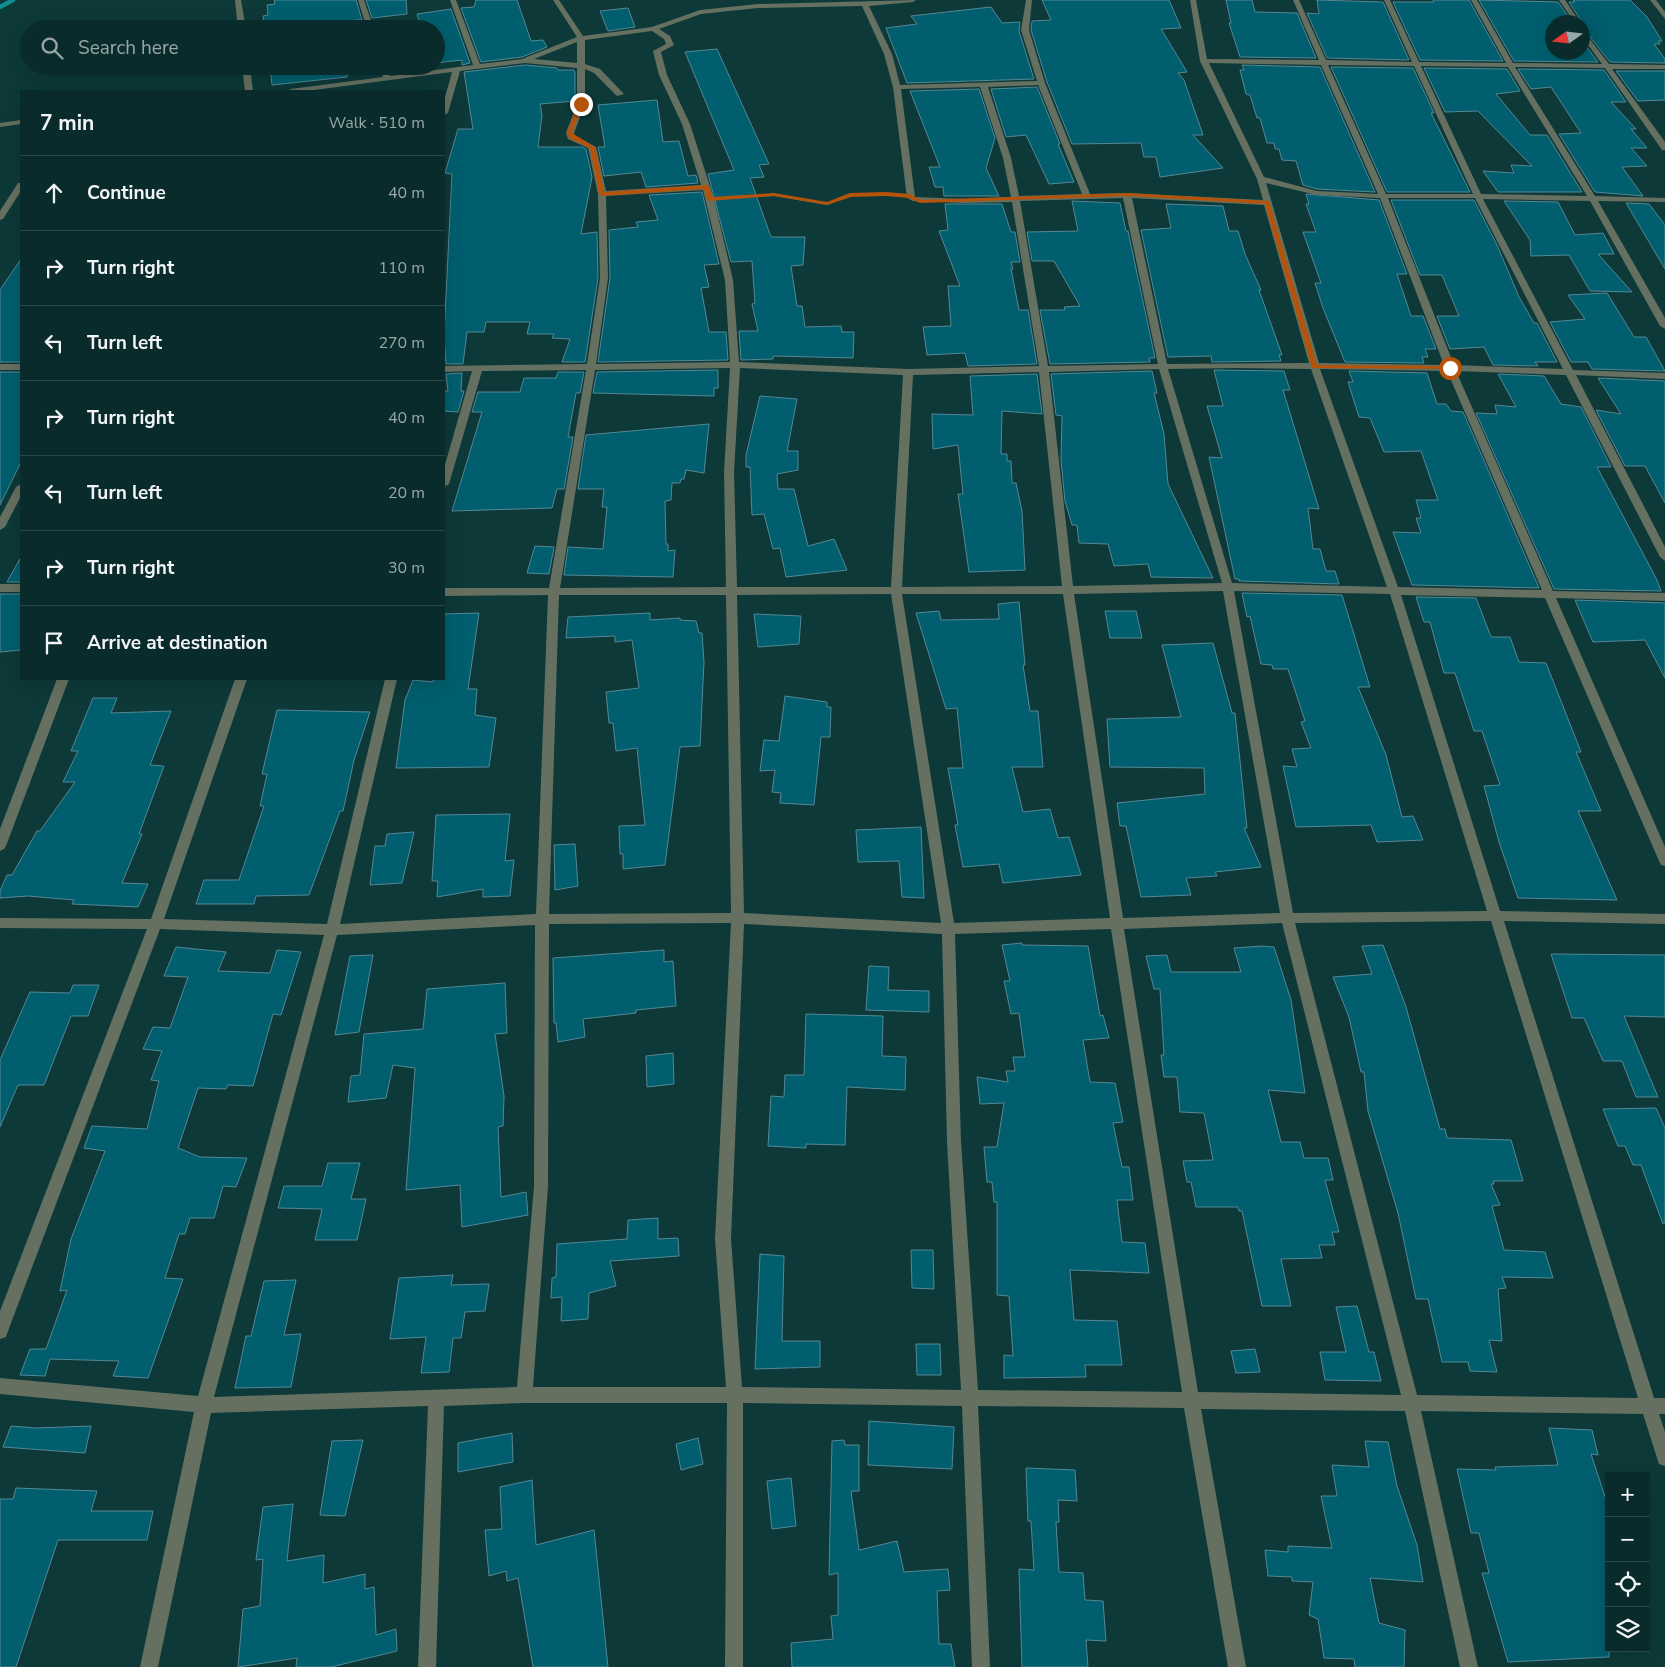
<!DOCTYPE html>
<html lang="en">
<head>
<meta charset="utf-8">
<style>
  body { margin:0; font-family:"Nunito Sans",sans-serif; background:#183737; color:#f1f3f6 }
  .controls { position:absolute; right:15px; bottom:15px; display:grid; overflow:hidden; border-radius:0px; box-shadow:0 5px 20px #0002 }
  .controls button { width:45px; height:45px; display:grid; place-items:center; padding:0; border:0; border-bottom:1px solid #2a4747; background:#0a2b2b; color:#f1f3f6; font:25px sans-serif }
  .compass { position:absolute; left:1545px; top:15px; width:45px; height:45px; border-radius:50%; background:#0a2b2b; box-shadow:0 5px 20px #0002; rotate:256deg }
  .stop { position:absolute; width:15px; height:15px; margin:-11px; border:4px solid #b45309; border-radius:50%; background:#fff }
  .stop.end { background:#b45309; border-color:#fff; box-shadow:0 1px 5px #0008 }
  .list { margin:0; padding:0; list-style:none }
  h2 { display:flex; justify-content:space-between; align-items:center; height:65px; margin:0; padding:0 20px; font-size:21px }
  h2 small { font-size:16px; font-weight:400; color:#99a7a9 }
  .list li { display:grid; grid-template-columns:32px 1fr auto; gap:15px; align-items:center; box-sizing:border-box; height:75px; padding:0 20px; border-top:1px solid #2a4747 }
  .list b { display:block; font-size:19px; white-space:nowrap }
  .list em { font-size:16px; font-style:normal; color:#99a7a9 }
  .icon { flex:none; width:28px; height:28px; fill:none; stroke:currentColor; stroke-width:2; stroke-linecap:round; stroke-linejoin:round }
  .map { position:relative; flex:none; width:1665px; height:1667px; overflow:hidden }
  .search { position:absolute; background:#0a2b2b; box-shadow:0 5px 20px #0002; left:20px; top:20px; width:425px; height:55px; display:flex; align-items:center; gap:12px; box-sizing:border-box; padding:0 18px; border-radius:28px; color:#99a7a9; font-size:19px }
  .panel { position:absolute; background:#0a2b2b; box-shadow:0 5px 20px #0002; left:20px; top:90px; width:425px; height:590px; border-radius:0px }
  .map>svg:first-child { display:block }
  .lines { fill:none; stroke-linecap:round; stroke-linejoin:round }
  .stream { stroke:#118f8e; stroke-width:4.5 }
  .building { fill:#005e6e; stroke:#548895 }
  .path { stroke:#537978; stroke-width:2; stroke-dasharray:2.5 1; stroke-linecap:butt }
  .minor { fill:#667060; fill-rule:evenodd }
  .route { fill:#b45309 }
</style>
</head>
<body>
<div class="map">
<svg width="1665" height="1667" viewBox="0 0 1665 1667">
  <rect width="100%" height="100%" fill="#0d3939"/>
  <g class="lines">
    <path class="stream" d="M0,7L13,0"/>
  </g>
  <path class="building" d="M274,0H356L362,20H355L356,26L346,29H265L263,16L268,15L267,5L275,4Z
    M366,0H406L407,14L372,18Z
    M476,0H517L531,41L543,40L547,47L522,57L481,62L461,8L474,7Z
    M1042,0H1169L1181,28L1161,29L1187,72L1178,73L1184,80L1203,135H1193L1223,168L1160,177L1156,157H1144L1141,143L1072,144L1047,82L1031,30L1032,21L1051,20Z
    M1226,0H1252L1255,12L1297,13L1316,58L1240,57L1229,23H1231Z
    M1317,0L1383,2L1409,60L1327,58L1307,13L1319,14Z
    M1433,0H1469L1503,61L1420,60L1393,2H1434Z
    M1479,0L1558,2L1572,22H1552V52H1582V41L1598,62L1514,61Z
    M1573,0H1630L1647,17L1662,41H1658L1660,44H1654L1665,59V63L1610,62L1582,27V22L1569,2H1575Z
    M991,7L1002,23L1020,22L1019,31L1034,79L907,83L886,28L917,24L911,16Z
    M628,8L635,27L608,31L600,11Z
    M451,9L470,63L462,65V60L436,63V29H421L417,14Z
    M717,49L769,164L759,165L764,177L750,178L771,237H805L803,265L791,266L797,306H802L805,327L841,326L842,332H854L853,358L773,356V359L741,360L739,331H758L752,304L755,303L752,261L731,262L708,174L734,170L685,52Z
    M525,65L557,68L558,70H574L575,72V101L540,104L542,115L538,147H582L586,149L592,177L581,234L597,232L598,278L585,362H562L570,339L552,338L554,334H527L530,322H486L484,332H467L463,364H446L444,337L452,174L445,173L458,129H473L464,72Z
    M1242,65L1320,67L1375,192L1317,189L1303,185L1296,161L1282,160L1279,149H1275L1274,143H1267L1260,118H1257L1250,95L1246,94L1240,70H1244Z
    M270,66H347V77L272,85Z
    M1331,67L1413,68L1434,113H1431L1470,192H1387Z
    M1424,68L1507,69L1520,91L1496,94L1530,135H1547L1582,192H1498L1483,171L1514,173L1511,165L1532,166L1478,111L1445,112Z
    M1518,69L1604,70L1626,102H1611L1636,129H1631L1647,148H1631L1647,166L1622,167L1643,196L1595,192L1559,134L1581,133L1551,87L1531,89Z
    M1616,71H1665V100L1638,101Z
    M1037,87L1060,144H1058L1074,182L1049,184L1026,135L1006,137L991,89Z
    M979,89L995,138L986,168L999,196H944L943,187H935L929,167H940L910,91Z
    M657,100L663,142L679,141L688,176L696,175L698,183L646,187L641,172L604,176L598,147H605L598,105Z
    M702,192L719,264L704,265L709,287L701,288L709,332H726L728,360L598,362L610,278L609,230L638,227L636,222L658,220L649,195Z
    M1306,194L1379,200L1407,274H1397L1411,316H1423L1436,349H1425L1428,357H1422L1424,363L1345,362L1323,308L1315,283H1321L1303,232H1316L1306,204H1309Z
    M1391,200H1474L1497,245L1519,297L1534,323H1537L1557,362H1535L1538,366L1493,365L1484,347L1450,349L1437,316H1459L1442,275H1420Z
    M1072,201L1120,203L1126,231H1128L1155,358H1149L1150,362L1050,364L1040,310H1065L1064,307L1080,306L1054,261H1032L1027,232L1078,231Z
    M1504,201L1558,202L1575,235L1603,233L1614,254H1598L1632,292L1590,291L1569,255L1531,256L1530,240Z
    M1626,203L1649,204L1665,225V269Z
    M945,204H1002L1011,232H1015L1020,262H1011L1013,269H1011L1019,310H1028L1037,364L968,366L965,353L927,355L923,327L951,326L948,286H960L939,231L948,230Z
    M1166,204L1223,206L1229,231H1238L1245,254L1261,290H1259L1282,355H1279L1281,361L1212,362L1211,356L1168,357L1141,230L1171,228Z
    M21,259V362H0V290Z
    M1607,293L1634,337H1646L1665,371L1592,369L1588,362H1571L1550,322L1585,319L1568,295Z
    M718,370V388H714V396L593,393L597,372Z
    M1214,370L1284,371L1290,390H1283L1319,509L1308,508L1313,549H1320L1326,571H1335L1339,584L1239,581V579H1235L1209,457L1222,458L1207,406H1223Z
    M1152,371L1157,393H1154L1164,434L1168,484L1213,578L1151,577L1148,564L1114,566L1108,544L1079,543L1077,525H1072L1065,501L1061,460L1062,416L1056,415L1051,374Z
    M1349,371L1427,373L1437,404H1446L1451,411L1463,412L1539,588L1412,585L1393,532L1421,533L1416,518H1421L1416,500H1438L1421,451L1384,452L1370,418L1359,417L1348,382H1353Z
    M0,372H21V462L0,505Z
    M558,372H584L580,393H576L568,437H573L564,489H557L552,508L452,511L482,412H472L478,392H520L524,378H556Z
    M462,373L461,391H464L458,412L444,411V391H448L446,374Z
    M1037,374L1042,414L1002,411L1001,454H1007V461H1011L1012,483H1016L1022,511L1025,570L969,572L958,494H963L958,445L933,449L932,414L973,415L970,376Z
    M1498,374L1544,376L1561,404L1581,407L1611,467H1597L1657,580L1661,591L1554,589L1476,413L1497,414L1495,405L1516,407Z
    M1598,378L1665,381V503L1645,466H1625L1596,410L1621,414Z
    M760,396L797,399L787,451H798V470L777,474L778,489H794L808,546L834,539L847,570L786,577L780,548L773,549L764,514L752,515L750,467H746V455Z
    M709,424L704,473L686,470L684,479H681L680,483H672L671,500L665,501L666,544H668V551L675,550L673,577L564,575L568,547L603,549L607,507H602L604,489H578L586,435Z
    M535,546L554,547L549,574L527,573Z
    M21,557V582H7Z
    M1242,593L1342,595L1370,687H1358L1386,755L1402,817L1413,816L1423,840L1377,842L1371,825L1296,827L1283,766L1297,767L1292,749L1311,748L1301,722L1305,721L1288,669H1273L1272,665L1261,664L1250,616L1247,617Z
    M0,594H21V650L0,652Z
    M1416,597L1476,598L1491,637H1510L1519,662L1546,663L1581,752H1576L1601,811H1578L1617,900L1518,898L1499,842L1484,786L1500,785L1482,731H1474L1455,673H1444L1430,622H1424Z
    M1575,600L1665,603V678L1645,640L1593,642Z
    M1019,602L1025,665H1023L1030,711H1038L1043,767H1012L1023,812L1050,809L1058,838L1069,837L1081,875L1003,883L999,864L963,867L955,825H958L948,768H963L957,708L946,709L916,613L939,611L941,620L999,619L998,604Z
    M1105,611H1136L1142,638H1110Z
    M479,613L468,689H477L475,715L496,718L489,767L396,768L405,700L413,680L433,682L434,679H444V614Z
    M650,613V620L680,618V620L696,621L699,633H702L704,662L700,746L680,747L665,865L623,869V854H620L619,826L645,825L637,748L616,751L613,723H609L606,692L639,688L632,640L615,642V636L566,638L568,617Z
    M754,614L801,616L799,644L758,647Z
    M1213,643L1232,713H1235L1247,828H1244L1261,867L1215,872L1217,876L1186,878L1191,895L1141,897L1126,826H1120L1117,803L1205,794L1204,768L1110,767L1107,719L1181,717L1162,645Z
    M785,696L827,702V707H831L830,737H821L814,805L780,803L781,793L772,792L775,770L760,771L764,740L779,741Z
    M93,698H117L111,713L171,711L150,765L164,766L139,834H142L122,883L148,884L138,907L72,904L74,900L28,896L0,898V891L7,875H12L37,831H40L75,782H63L78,751H71Z
    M277,710L370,712L354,760L343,811H340L309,895L256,896L254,904H196L204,880H239L264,806H260L267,774H262Z
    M510,814L505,861L514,860L510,896L483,897V889L437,897L438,881H432L436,815Z
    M921,827L924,898L902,897L899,861L858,862L856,830Z
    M414,832L402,883L370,885L375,846H385L387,834Z
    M575,844L578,886L555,890L554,845Z
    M1022,943V945L1088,946L1100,1016L1103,1015L1109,1038L1083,1040L1090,1082L1115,1083L1123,1122L1113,1123L1122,1167H1129L1133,1200H1117L1122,1242L1145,1243L1149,1273L1070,1270L1074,1320L1117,1321L1122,1365H1085L1086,1377L1004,1378V1355L1013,1356L1009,1296L997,1295V1202H994L992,1182H987L984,1147H997L1004,1103L980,1104L977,1077L1008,1082L1006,1071H1015L1013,1057H1025L1019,1013L1011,1014L1004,981H1010L1002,945Z
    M1383,945L1406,1007L1440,1129H1445L1447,1138L1511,1140L1523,1181H1493L1494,1184H1491L1500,1205L1492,1206L1504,1250L1545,1252L1553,1278L1502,1277L1506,1288L1498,1289L1502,1341L1489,1340L1497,1372L1470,1371L1468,1362H1442L1428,1299H1416L1398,1213L1368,1111L1364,1072H1361L1349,1017L1333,977L1372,974L1362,946Z
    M1262,946L1274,947L1291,1000L1305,1093L1268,1090L1281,1142H1300L1304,1158H1328L1333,1180H1325L1339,1232H1332L1335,1245H1319L1322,1258L1281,1259L1291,1306H1262L1242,1211H1239L1238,1207H1196L1191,1182H1187L1183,1161L1213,1160L1204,1113L1180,1112L1177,1077H1164L1161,1055H1164L1160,989H1154L1146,956L1167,955L1171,972H1241L1234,948Z
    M176,947L226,952L218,971L270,973L277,950L301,952L281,1015L273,1014L253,1086L228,1085L226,1089L198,1088L178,1148L200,1157L247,1158L236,1187L223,1186L214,1218H190L185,1234H179L165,1278L183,1279L148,1378L113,1376L119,1361L50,1359L45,1376L20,1375L30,1349H46L67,1290L60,1291L71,1239L105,1151L84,1148L92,1126L147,1129L159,1081L151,1080L162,1051L143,1049L153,1027L170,1028L188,977L164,976Z
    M664,950V962L673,961L676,1006L636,1010V1013L583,1019L585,1037L558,1042L556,1023H554L553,958Z
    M1551,954L1665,955V1017L1624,1016L1658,1097H1636L1622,1061H1603L1584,1018H1572Z
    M373,955L359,1032L335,1035L350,956Z
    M869,966L889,967L888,990L929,991V1012L866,1010Z
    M505,983L507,1033L495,1034L504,1096L503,1126L498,1127L501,1197L526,1192L528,1215L462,1227L460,1185L406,1190L415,1068L393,1065L386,1098L348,1102L351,1076L360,1075L364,1034L423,1029L427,989Z
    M73,985H99L88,1016H71L44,1085H18L0,1127V1060L30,992L70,993Z
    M806,1014L883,1016L882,1056L906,1057L905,1090L847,1087L845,1145L806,1144V1148L768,1146L771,1096L784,1097L785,1075H804Z
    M673,1053L674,1084L647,1087L646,1056Z
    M1656,1108L1665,1128V1223L1663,1224L1641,1165H1633L1625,1146H1618L1603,1109Z
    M328,1163H360L351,1199H366L357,1240H315L322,1209L278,1208L284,1186H322Z
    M658,1218V1239L678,1238L679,1256L610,1261L616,1286L589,1293L588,1319L561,1321L562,1297L551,1298L552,1278L556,1277L557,1244L627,1239L628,1220Z
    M911,1250H933L934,1289L912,1288Z
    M760,1254L784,1256L782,1341H820V1367L755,1369Z
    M453,1275L451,1285L489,1284L485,1311L465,1312L461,1338H453L449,1372L421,1373L426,1337L390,1339L399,1278Z
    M296,1280L284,1335L301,1334L291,1387L235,1388L246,1336H251L264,1281Z
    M1357,1306L1369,1352H1374L1381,1381L1325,1380L1320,1352H1346L1336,1307Z
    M916,1344H940L941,1375H917Z
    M1255,1349L1260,1372L1236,1373L1231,1351Z
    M869,1421L954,1427L952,1469L868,1465Z
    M11,1426L36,1428L91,1426L85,1453L3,1447Z
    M1549,1428L1592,1430L1598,1455L1591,1454L1609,1509V1657L1508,1662L1482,1573H1489L1479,1533H1471L1457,1469L1496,1470L1495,1467L1558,1465Z
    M512,1433L513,1462L458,1472V1443Z
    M698,1438L703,1464L681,1470L676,1444Z
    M363,1440L345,1516L320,1515L332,1441Z
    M844,1440L845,1445H859V1491H851L859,1550L897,1541L904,1572L948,1569L950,1590L937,1591L939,1644H951L955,1667H792L791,1643L833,1639L831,1616L838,1615V1573L829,1575L832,1441Z
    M1365,1441L1388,1442L1397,1486L1417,1545L1423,1582L1370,1578L1379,1623L1405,1630L1404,1667H1355L1354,1659L1324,1658L1318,1619L1309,1615L1313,1582L1292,1581V1577L1268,1576L1265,1550L1288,1552V1546L1332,1548L1321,1496H1337L1332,1465L1369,1467Z
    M1026,1468L1075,1470L1077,1501L1058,1500L1059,1522H1056L1059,1572L1083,1573L1085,1600L1103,1601L1106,1641L1086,1640L1088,1667H1022L1019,1569L1034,1570L1031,1521H1028Z
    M791,1478L796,1526L772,1529L767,1481Z
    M532,1480L536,1545L594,1530L608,1667H533L518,1578L507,1581L506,1571L489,1576L485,1530L502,1529L500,1487Z
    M16,1488L97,1491L91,1511H153L147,1540H58L16,1667H0V1499H13Z
    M293,1504L287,1561L324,1555L323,1583L365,1574V1589L374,1587L376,1635L396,1629L397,1651L331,1667H296L297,1658L238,1667L243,1609L260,1606L263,1559L256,1560L263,1507Z"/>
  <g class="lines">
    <path class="path" d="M726,197L774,195L827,204L850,195H894"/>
    <path class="minor" d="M235,0H241L246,29H238Z
      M358,0H364L374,29H367Z
      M450,0H456L480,64L522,59L577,37L553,0H559L583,36L652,27L700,10L758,4L916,0L913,2L869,6L892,54L900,85L1037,81L1021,30L1026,0H1032L1029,30L1045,83L1090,194L1127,193L1263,200L1257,179L1200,61L1190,0H1196L1207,59L1319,60L1293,0H1299L1326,60L1412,62L1384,0H1390L1419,62L1506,63L1471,0H1477L1513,63L1602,64L1582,37V29L1609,64L1665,65V69H1612L1665,142V150H1662L1605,68L1515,67L1595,196L1665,198V202L1598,201L1665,318V329L1660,326L1590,201L1483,199L1573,370L1665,373V379L1576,375L1665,547V561L1660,557L1566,375L1456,371L1553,591L1665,593V601L1556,598L1665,847V866L1661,865L1659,861L1545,598L1401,595L1500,911L1665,914V924L1504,921L1654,1398H1665V1414H1659L1665,1432V1466L1659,1464L1643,1414L1421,1411L1478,1667H1460L1405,1411L1201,1409L1246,1667H1228L1184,1408L978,1406L990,1667H972L962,1406L743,1403V1667H725L727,1403H524L444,1406L436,1667H418L428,1406L211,1413L158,1667H140L194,1412L0,1394V1378L198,1396L324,935L160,929L8,1331L6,1337L0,1339V1311L147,929L0,928V918L151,919L235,679H247L164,919L327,924L385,679H397L340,924L536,914L548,595L444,596V588H549L586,370L482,371L449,484L444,487V468L472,371L444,372V366L587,364L600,278L598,194L588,148L568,139L566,133L577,104V68L525,63L460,71L448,113L444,115V101L452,72L306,91H287L291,89L383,77L379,66H387L390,76L473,65ZM862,6L884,54L893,87L907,198L913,201L964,203L1012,202L1039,366L908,369L739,362L733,280L714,199L690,124L667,75L661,52L674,45L670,36L659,29L701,14L758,8ZM652,31L664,39L666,44L653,51L659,75L682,124L701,185L606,191L596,147L575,136L574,133L585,104V69L594,73L617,96L624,94L600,69L585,64V40ZM577,42V63L534,59ZM1209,63L1321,65L1378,194L1317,191L1264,177ZM1328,65L1414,66L1473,194H1386ZM1421,66L1508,67L1587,196L1481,194ZM1038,85L1082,194L1019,196L1011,158L988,87ZM980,87L1003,158L1011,197L964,199L915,197L901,89ZM1266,183L1317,195L1380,198L1444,365L1319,363ZM703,190L725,280L730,362L596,364L608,278L606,196ZM1123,198L1158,364L1048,366L1020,201ZM1132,198L1264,205L1309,363L1167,364ZM1388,198H1475L1563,369L1454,365ZM730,368L724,472L726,587L560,588L595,370ZM740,368L903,375L891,587H737L734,472ZM1236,368L1311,369L1387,587L1232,583L1168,369ZM1159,369L1222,583L1073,586L1049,372ZM1320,369L1447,371L1542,590L1398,587ZM1039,372L1062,586L902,587L913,375ZM1223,591L1280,913L1123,918L1074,594ZM1234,591L1390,594L1487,911L1293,913ZM891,594L941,923L744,913L737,595ZM902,594H1063L1110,918L954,923ZM559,595H726L731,913L549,914ZM1491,921L1638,1398L1417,1395L1295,923ZM731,923L715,1239L726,1387H533L548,1186L549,924ZM1282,923L1401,1395L1198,1392L1124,929ZM744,924L942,934L947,1142L961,1390L742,1387L731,1239ZM535,925L534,1186L517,1387L214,1397L337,935ZM1111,929L1182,1392L978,1390L961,1142L955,934Z
      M1559,0H1565L1580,22H1574Z
      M1650,0H1656L1665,12V19Z
      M242,66H250L253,91H245Z
      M21,120V124L0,127V123Z
      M18,183H21V191L3,219L0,220V211Z
      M0,364H21V370H0Z
      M21,484V496L5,527L0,530V517L16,487Z
      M0,584H21V592H0Z
      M57,679H69L6,846L4,849L0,851V829Z"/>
  </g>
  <path class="route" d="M583,103L572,133L595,147L604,192L707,185L709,187L712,197L774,193L827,202L850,193L886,192L910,194L921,200L1127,193L1269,201L1317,365L1450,366L1453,368L1450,369L1312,368L1265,204L1127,196L920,203L909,198L886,196L851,197L827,205L774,196L710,201L707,199L704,189L602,196L599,194L590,148L569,138L567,133L578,104Z"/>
</svg>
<div class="controls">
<button>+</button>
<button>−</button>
<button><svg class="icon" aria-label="locate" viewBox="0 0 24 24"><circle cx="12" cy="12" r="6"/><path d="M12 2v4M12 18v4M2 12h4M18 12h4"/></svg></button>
<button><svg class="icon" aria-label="layers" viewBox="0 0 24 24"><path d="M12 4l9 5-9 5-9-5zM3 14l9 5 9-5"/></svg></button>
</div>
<svg class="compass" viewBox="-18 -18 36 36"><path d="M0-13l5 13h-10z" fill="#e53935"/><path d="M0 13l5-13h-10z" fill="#99a7a9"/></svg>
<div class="stop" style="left:1450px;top:368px"></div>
<div class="stop end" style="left:581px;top:104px"></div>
<div class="search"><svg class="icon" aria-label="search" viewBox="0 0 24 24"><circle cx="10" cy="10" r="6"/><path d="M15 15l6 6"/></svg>Search here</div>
<section class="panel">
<h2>7 min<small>Walk · 510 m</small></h2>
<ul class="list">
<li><svg class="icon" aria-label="ahead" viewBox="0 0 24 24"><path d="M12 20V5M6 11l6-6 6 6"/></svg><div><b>Continue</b></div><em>40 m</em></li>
<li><svg class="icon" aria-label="right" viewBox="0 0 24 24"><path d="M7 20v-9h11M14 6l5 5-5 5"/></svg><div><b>Turn right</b></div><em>110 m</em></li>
<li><svg class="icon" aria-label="left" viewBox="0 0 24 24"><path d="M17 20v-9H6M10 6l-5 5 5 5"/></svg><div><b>Turn left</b></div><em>270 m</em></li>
<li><svg class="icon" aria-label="right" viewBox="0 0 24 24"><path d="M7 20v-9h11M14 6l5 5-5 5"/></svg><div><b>Turn right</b></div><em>40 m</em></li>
<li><svg class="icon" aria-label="left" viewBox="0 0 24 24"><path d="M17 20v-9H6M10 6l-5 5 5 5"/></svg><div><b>Turn left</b></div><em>20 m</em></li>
<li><svg class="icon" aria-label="right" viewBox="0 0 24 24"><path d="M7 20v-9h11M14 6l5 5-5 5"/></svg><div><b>Turn right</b></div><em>30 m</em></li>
<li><svg class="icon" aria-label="arrive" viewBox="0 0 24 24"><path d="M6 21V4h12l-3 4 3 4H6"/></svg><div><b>Arrive at destination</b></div></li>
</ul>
</section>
</div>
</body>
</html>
